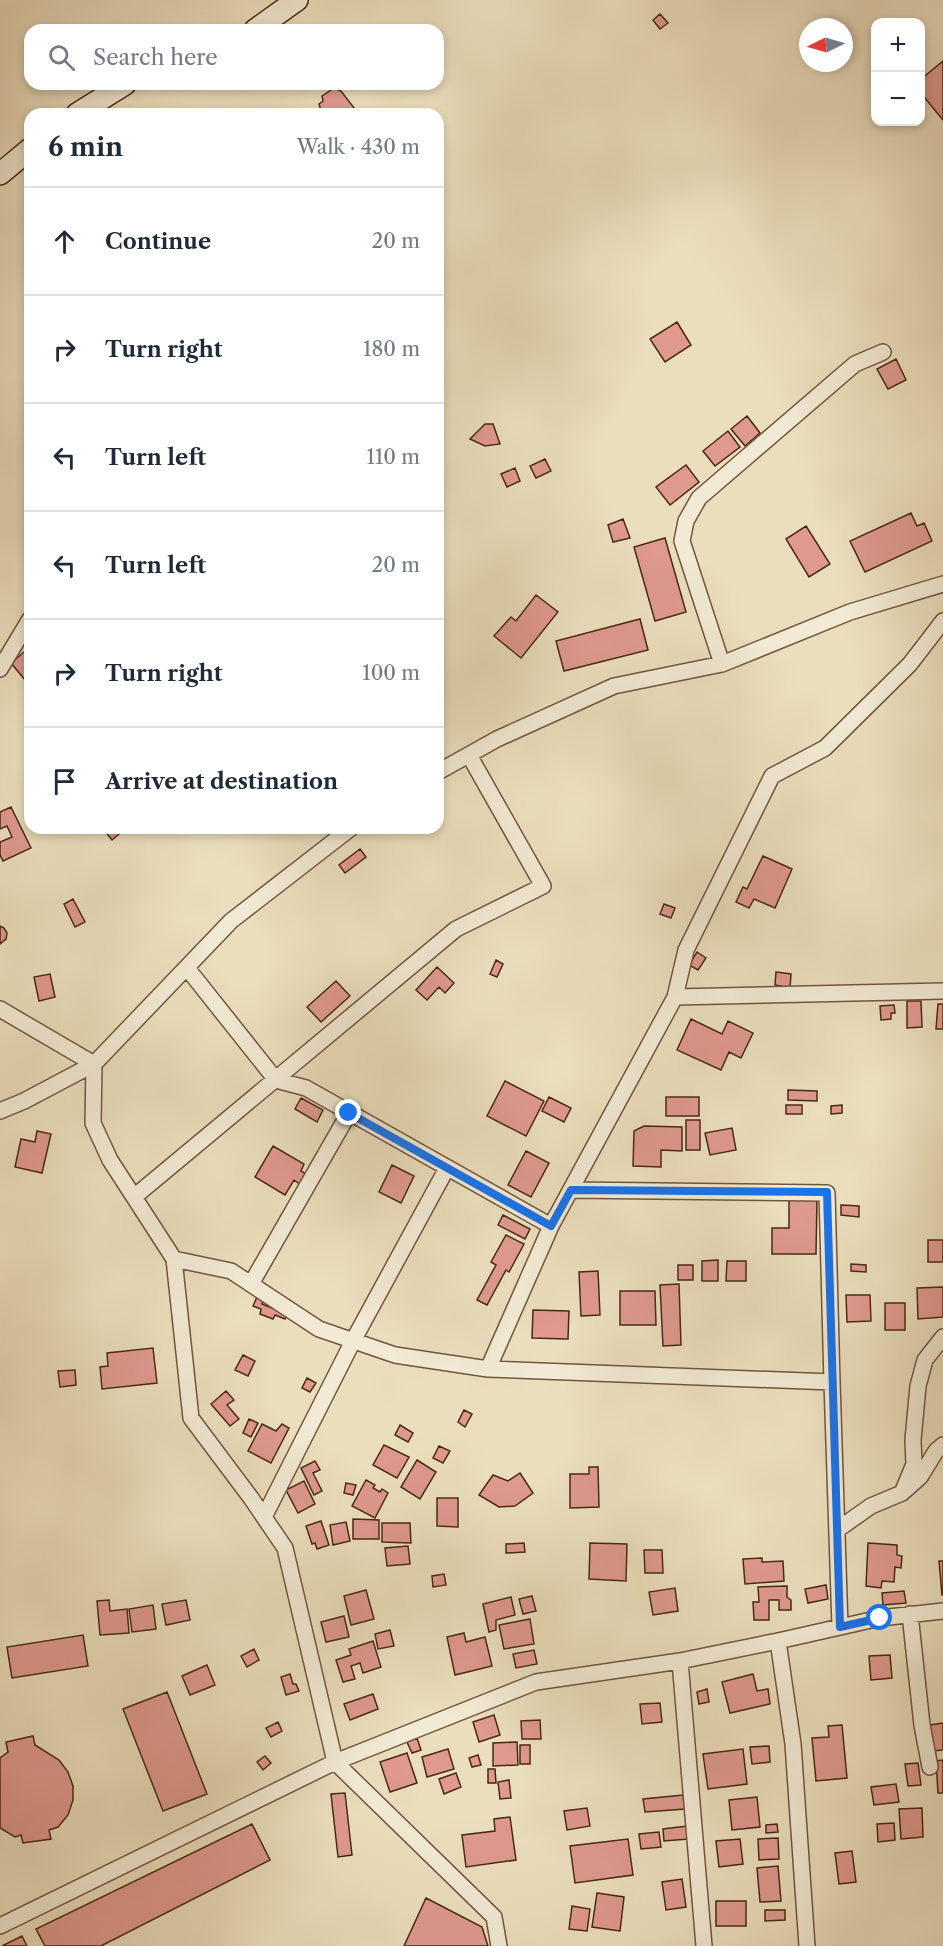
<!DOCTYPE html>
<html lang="en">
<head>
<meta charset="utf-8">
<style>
  body { margin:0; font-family:"Libre Caslon Text",serif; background:#f6f6f7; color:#1f2937 }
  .controls { position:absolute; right:18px; top:18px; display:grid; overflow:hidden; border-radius:12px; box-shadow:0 3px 9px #0003 }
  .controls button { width:54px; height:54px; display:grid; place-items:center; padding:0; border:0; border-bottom:2px solid #e0e1e3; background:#fff; color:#1f2937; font:30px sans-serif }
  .compass { position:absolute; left:799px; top:18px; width:54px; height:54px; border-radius:50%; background:#fff; box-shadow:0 3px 9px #0003; rotate:265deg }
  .stop { position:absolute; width:18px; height:18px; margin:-14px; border:4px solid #1a73e8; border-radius:50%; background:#fff }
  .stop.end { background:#1a73e8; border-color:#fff; box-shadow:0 2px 6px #0008 }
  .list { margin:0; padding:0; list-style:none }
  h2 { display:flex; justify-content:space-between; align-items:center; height:78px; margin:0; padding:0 24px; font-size:26px }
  h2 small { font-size:20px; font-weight:400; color:#747a83 }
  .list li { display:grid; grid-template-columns:39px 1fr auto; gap:18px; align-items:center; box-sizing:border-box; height:108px; padding:0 24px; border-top:2px solid #e0e1e3 }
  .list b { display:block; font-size:22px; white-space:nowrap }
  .list em { font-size:20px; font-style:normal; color:#747a83 }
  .icon { flex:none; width:33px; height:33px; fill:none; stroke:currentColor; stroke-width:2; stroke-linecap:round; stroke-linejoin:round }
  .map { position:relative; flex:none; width:943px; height:1946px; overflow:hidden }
  .search { position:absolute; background:#fff; box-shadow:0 3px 9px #0003; left:24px; top:24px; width:420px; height:66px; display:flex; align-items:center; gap:15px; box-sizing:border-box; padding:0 21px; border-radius:18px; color:#747a83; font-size:22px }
  .panel { position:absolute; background:#fff; box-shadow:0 3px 9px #0003; left:24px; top:108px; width:420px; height:726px; border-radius:18px }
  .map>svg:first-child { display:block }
  .building { fill:#df998f; stroke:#492915; stroke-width:1.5 }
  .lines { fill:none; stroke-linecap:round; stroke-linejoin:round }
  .street-casing { stroke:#72563f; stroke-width:18 }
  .secondary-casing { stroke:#492915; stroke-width:24 }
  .street { stroke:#f2ead4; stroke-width:15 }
  .secondary { stroke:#f2ead4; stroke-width:21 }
  .route { stroke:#1a73e8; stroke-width:8 }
</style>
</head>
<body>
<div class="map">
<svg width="943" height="1946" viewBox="0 0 943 1946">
  <rect width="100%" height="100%" fill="#ebdebd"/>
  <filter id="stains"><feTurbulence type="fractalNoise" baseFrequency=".00333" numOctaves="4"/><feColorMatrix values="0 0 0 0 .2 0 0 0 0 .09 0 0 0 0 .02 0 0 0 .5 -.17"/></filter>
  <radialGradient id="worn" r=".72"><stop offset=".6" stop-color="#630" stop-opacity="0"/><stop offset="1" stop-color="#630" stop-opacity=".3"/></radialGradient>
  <path class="building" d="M660,14L668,23L660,29L653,20Z
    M943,61V120L920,92V80Z
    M334,88L341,91L355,109L353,114H322L319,104L323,101L322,96Z
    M677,322L691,345L665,362L650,339Z
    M896,359L906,380L888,389L877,369Z
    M747,416L760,433L745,446L731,429Z
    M485,424H493L500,444L485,446L470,439Z
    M728,431L740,447L715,466L703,451Z
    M545,459L551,471L536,478L530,466Z
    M686,465L699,482L670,505L656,487Z
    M515,468L520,481L507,487L501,474Z
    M911,513L917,526L924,523L932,541L865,572L850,541Z
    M623,519L630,538L613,542L608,525Z
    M806,526L830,564L809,577L786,539Z
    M665,538L686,612L655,621L634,547Z
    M536,595L558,612L521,658L494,636L511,617L516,621Z
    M640,619L648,650L564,671L556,641Z
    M30,647V686L11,663Z
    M11,807L31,848L3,861L0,855V842L12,837L7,826L0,829V812Z
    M107,828H126L112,840L104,830Z
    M360,849L366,857L345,873L339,865Z
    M763,856L792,869L775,908L754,899L749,908L736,902L743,887L747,889Z
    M73,899L85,922L75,927L64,904Z
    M664,904L675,908L671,918L660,914Z
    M0,926L4,928L7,933L6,939L0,944Z
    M697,952L706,958L698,970L689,965Z
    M496,960L503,964L497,977L490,974Z
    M437,967L454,983L445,993L439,987L427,1000L416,990Z
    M776,972L791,974L790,988L775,985Z
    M50,974L55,997L39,1001L34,977Z
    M336,981L350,996L321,1022L307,1007Z
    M907,1001H921L922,1027L907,1028Z
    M938,1004H943V1029H936Z
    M894,1005L895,1013H891V1019L881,1020L880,1006Z
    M691,1019L722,1034L728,1021L753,1033L741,1058L729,1052L721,1070L677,1050Z
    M505,1081L544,1101L526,1136L487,1116Z
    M788,1090L817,1091V1101L788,1100Z
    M549,1097L571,1108L564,1122L542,1111Z
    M666,1097H699V1116H666Z
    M301,1098L323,1110L317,1122L295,1109Z
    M786,1105H802V1114H786Z
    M842,1105V1113L831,1114V1106Z
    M686,1120H700V1150H686Z
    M644,1126L682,1127V1151L661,1150V1167L633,1166L634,1131Z
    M732,1128L736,1150L710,1155L705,1133Z
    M37,1131L51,1134L42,1173L15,1167L21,1139L35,1142Z
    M273,1146L304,1164L301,1171L308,1175L302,1186L294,1180L285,1195L255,1177Z
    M526,1151L549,1163L531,1197L508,1185Z
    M392,1165L414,1176L401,1203L379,1192Z
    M789,1198H817L816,1254H772V1228H789Z
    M841,1205L859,1206V1217L841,1215Z
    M503,1215L530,1229L525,1239L498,1225Z
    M506,1235L524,1244L509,1272L506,1270L487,1305L477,1300L496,1265L491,1262Z
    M928,1240H943V1262H928Z
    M718,1260V1281H702V1261Z
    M727,1261H746V1281H726Z
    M851,1264L866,1265V1272L851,1271Z
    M678,1265H693V1280H678Z
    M598,1271L600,1315L581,1316L579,1272Z
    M679,1284L681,1345L663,1346L660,1285Z
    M943,1287V1317L918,1319L917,1288Z
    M620,1291H655L656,1325H620Z
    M846,1295H870L871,1321L847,1322Z
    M257,1297L263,1299L262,1304L287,1314L285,1319L275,1315L273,1319L260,1314L261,1309L253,1306Z
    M885,1303H905V1330H885Z
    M533,1310L569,1311L568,1339L532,1338Z
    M153,1348L157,1383L102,1389L100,1367L108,1366L107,1353Z
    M243,1355L255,1361L248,1376L235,1370Z
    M75,1370L76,1385L60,1387L58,1371Z
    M307,1378L316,1383L310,1392L302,1388Z
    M226,1391L234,1400L227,1405L239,1419L230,1426L211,1404Z
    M464,1410L472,1414L465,1427L458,1422Z
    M249,1419L258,1423L251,1437L243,1433Z
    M262,1424L276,1431L282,1424L289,1428L271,1463L248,1451Z
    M400,1425L413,1433L408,1442L395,1435Z
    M384,1445L409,1457L397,1478L373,1465Z
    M439,1446L450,1451L443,1463L433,1458Z
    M417,1460L436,1472L420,1499L401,1487Z
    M315,1461L320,1470L313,1473L322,1491L314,1495L301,1468Z
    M589,1467H598L599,1507L570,1508V1474H589Z
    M520,1473L533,1493L515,1506L499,1507L479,1495L493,1475L508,1481Z
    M366,1480L375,1485L373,1488L380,1492L382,1489L388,1493L375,1518L352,1506Z
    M304,1481L315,1504L298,1513L286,1490Z
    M346,1483L356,1485L353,1495L344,1493Z
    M437,1498H458V1527L437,1526Z
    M353,1519L379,1520V1539H353Z
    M321,1521L329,1545L317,1549L315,1543L312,1544L306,1526Z
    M346,1522L350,1541L333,1545L330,1525Z
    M382,1523H410L411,1543L382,1542Z
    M524,1543L525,1552L506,1553V1544Z
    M590,1543L627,1544L626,1581L589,1579Z
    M868,1543L897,1545V1555L902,1556L901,1568L895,1567L894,1582L882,1581L881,1588L866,1586Z
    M408,1546L410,1564L387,1566L385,1548Z
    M644,1550H662L663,1573H645Z
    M762,1558V1562L783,1561L784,1581L745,1584L743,1559Z
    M939,1561H943V1595H942Z
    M444,1574L446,1585L433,1587L432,1576Z
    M826,1585L828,1599L808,1603L805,1589Z
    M787,1586V1597L791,1600V1610H779V1600H769V1620H754L753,1602H759L758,1587Z
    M675,1588L678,1611L653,1615L649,1592Z
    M366,1590L374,1619L351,1625L344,1596Z
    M904,1591L906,1603L883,1605L882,1593Z
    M532,1596L536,1611L523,1614L519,1599Z
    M511,1597L515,1615L496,1620V1630L489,1632L483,1604Z
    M109,1600L110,1611L127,1609L129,1633L100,1635L97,1601Z
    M186,1600L190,1620L166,1625L162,1604Z
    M153,1605L156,1629L132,1632L129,1609Z
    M344,1616L349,1637L326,1642L321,1622Z
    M530,1619L534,1644L504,1649L499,1625Z
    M390,1630L394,1646L378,1649L375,1634Z
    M464,1633L466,1642L485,1637L492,1666L455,1675L447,1637Z
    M83,1635L88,1666L12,1678L7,1647Z
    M373,1641L381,1667L363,1673L360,1663L351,1666L355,1679L343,1682L336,1660L351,1655L349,1649Z
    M254,1649L259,1660L247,1667L241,1656Z
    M534,1650L537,1664L516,1668L513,1654Z
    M890,1655L892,1678L871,1680L869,1656Z
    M207,1665L215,1685L190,1695L182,1676Z
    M290,1674L293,1684H296L299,1691L286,1695L281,1677Z
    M753,1674L757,1691L768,1689L770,1704L730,1713L722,1682Z
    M707,1689L709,1702L699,1704L697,1692Z
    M167,1692L207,1794L163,1811L123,1709Z
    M373,1694L378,1709L350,1720L344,1704Z
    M660,1703L662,1722L642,1724L640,1704Z
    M494,1715L500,1735L479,1742L473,1722Z
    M540,1720L541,1739H522L521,1721Z
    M278,1722L282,1731L271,1737L266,1728Z
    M943,1723V1750L933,1751L930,1725Z
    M842,1725L847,1778L816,1781L812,1738L829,1737L828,1726Z
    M33,1736L35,1745L59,1760L68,1772L73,1786V1800L68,1815L58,1827L49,1830L51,1839L23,1843L21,1835L15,1837L0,1828V1758L8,1752L6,1742Z
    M417,1738L421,1750L412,1753L407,1742Z
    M517,1742L518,1765L493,1766V1743Z
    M520,1745H530V1764H520Z
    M769,1746L770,1762L752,1764L750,1747Z
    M448,1749L454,1769L427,1777L422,1757Z
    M743,1749L747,1784L708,1789L703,1754Z
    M407,1753L417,1783L390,1792L380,1762Z
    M478,1755L481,1765L472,1767L469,1758Z
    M265,1756L271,1763L263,1770L257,1762Z
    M943,1760V1793H938L936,1761Z
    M918,1763L921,1785L908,1786L905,1764Z
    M488,1769H495L496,1783H488Z
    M456,1773L461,1787L444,1794L439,1779Z
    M509,1780L511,1798L500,1799L498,1782Z
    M896,1784L899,1802L874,1805L871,1787Z
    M345,1793L352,1855L338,1857L331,1794Z
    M683,1795L685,1809L645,1812L643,1799Z
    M757,1797L760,1827L732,1830L729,1800Z
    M587,1808L590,1826L567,1830L564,1811Z
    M922,1808L923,1837L901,1839L899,1809Z
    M510,1817L516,1860L466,1867L462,1835L495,1831L494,1819Z
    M894,1823L895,1840L878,1842L877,1824Z
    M252,1824L270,1860L101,1946H45L36,1929Z
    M777,1824L778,1832L766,1833V1825Z
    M687,1826L688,1839L664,1841L663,1829Z
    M659,1832L661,1847L641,1849L639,1834Z
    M778,1838L779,1859L759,1860L758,1839Z
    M628,1839L633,1875L575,1883L570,1846Z
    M740,1839L743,1864L719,1867L716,1841Z
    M852,1851L856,1882L839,1884L835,1853Z
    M778,1866L781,1901L760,1902L757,1868Z
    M682,1879L686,1907L666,1910L662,1882Z
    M597,1893L624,1897L620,1931L592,1927Z
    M426,1898L482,1927L488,1946H404Z
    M716,1901H746V1926H716Z
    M572,1906L590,1909L587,1931L569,1929Z
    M765,1910H785V1920L765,1921Z
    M22,1936L27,1946H2Z"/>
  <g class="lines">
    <g class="street-casing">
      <path id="street" d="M722,664L682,541L686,521L699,498L855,364L883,352
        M0,669L30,619
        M438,772L497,739L614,686L722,664L850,612L943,584
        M187,968L276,1080L306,1088L551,1226L675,997L943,991
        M675,997L686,950L772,776L825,748L910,664L943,621
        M0,1009L94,1064L93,1123L110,1160L174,1259L191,1418L251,1498L285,1548L335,1762L494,1917L499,1946
        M0,1111L24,1101L94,1064L231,921L351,828
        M571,1190L827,1193L832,1382
        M134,1197L456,929L543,886L469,755
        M174,1259L231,1271L319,1329L395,1355L488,1369L832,1382L840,1627
        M251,1284L349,1113
        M488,1369L551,1226
        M902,1493L914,1464L913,1440L918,1386L925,1360L943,1337
        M264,1517L353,1341L447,1168
        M837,1530L871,1506L902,1493L920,1477L936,1451L943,1445
        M910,1614L922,1725L930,1767
        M778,1641L793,1744L807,1946
        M0,1926L335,1762L536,1682L680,1661
        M704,1946L680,1661L778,1641L880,1618L943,1611"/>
    </g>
    <g class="secondary-casing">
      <path id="secondary" d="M255,30L297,0
        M77,114L125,84
        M0,174L30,149"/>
    </g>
    <use href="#street" class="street"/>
    <use href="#secondary" class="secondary"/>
  </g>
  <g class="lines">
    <path class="route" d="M349,1113L551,1226L571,1190L827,1192L840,1627L880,1618"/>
  </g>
  <rect width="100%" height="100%" filter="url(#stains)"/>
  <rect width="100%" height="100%" fill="url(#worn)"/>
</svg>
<div class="controls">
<button>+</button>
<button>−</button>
</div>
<svg class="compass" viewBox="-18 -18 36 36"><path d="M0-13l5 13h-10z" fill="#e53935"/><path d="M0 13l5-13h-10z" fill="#747a83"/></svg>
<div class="stop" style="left:880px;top:1618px"></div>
<div class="stop end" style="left:349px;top:1113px"></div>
<div class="search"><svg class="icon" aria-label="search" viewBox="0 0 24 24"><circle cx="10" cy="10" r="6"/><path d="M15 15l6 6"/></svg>Search here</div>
<section class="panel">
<h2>6 min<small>Walk · 430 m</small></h2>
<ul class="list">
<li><svg class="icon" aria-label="ahead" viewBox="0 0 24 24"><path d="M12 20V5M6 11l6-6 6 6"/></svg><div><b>Continue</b></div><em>20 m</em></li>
<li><svg class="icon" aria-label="right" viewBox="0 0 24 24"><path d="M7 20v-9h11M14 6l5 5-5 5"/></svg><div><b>Turn right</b></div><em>180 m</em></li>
<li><svg class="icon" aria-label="left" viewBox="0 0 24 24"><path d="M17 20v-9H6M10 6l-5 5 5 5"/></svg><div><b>Turn left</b></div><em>110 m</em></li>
<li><svg class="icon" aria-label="left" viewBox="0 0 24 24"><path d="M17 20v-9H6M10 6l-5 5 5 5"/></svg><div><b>Turn left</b></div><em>20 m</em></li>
<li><svg class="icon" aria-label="right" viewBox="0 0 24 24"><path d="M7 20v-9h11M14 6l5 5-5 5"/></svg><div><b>Turn right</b></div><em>100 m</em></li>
<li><svg class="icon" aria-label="arrive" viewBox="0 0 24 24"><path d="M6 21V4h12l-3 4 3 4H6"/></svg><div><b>Arrive at destination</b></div></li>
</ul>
</section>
</div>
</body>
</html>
